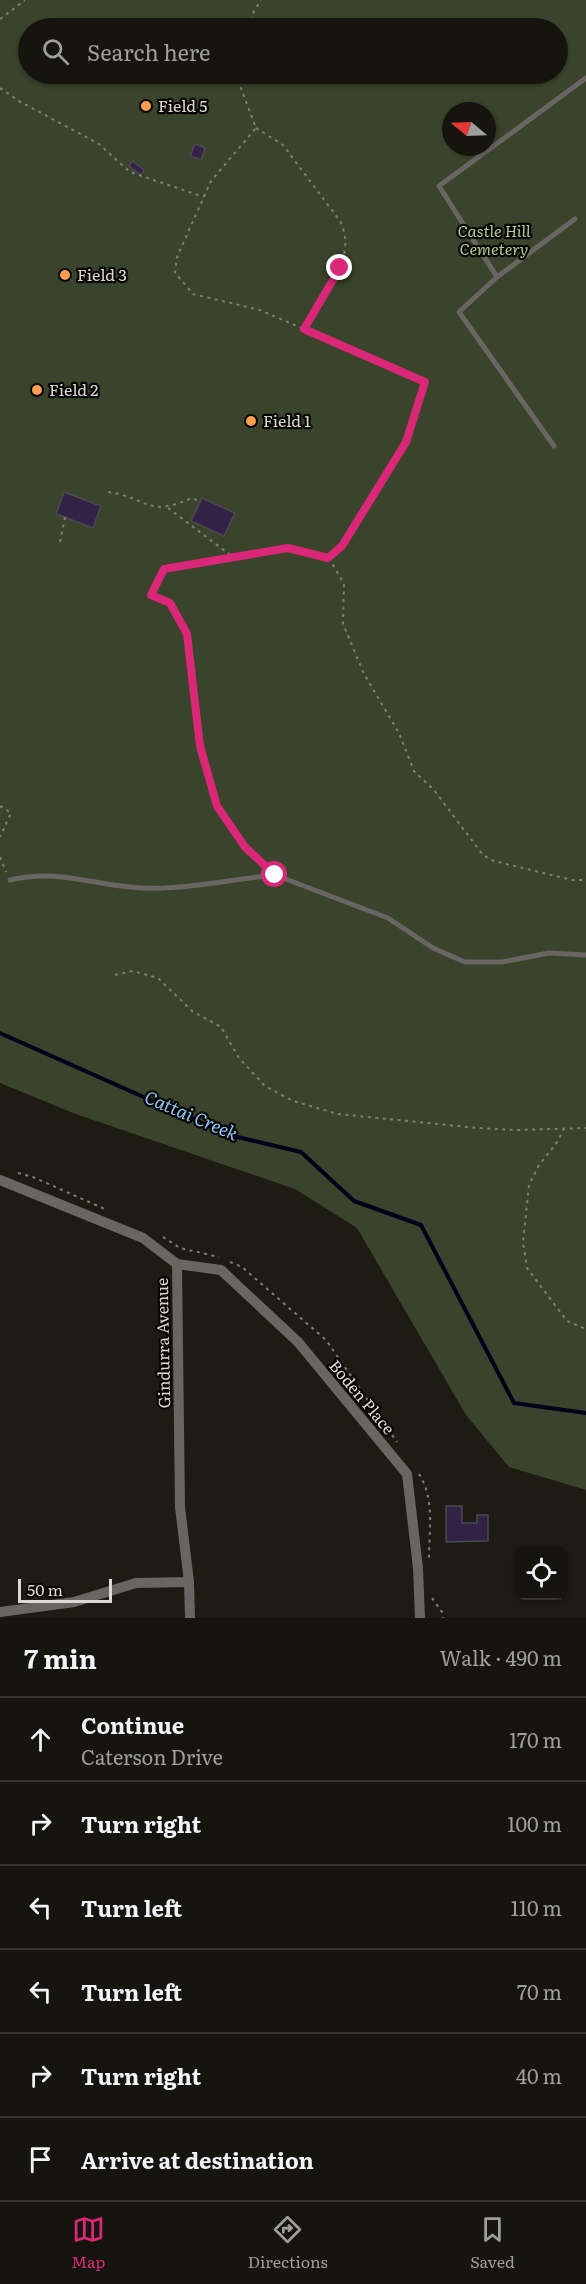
<!DOCTYPE html>
<html lang="en">
<head>
<meta charset="utf-8">
<style>
  body { margin:0; font-family:Literata,serif; background:#23211d; color:#f1f3f6 }
  .controls { position:absolute; right:18px; bottom:18px; display:grid; overflow:hidden; border-radius:12px; box-shadow:0 2px 4px #0004 }
  .controls button { width:54px; height:54px; display:grid; place-items:center; padding:0; border:0; border-bottom:2px solid #35332f; background:#16140f; color:#f1f3f6; font:30px sans-serif }
  .compass { position:absolute; left:442px; top:102px; width:54px; height:54px; border-radius:50%; background:#16140f; box-shadow:0 2px 4px #0004; rotate:289deg }
  .scale { position:absolute; left:18px; bottom:15px; width:94px; box-sizing:border-box; padding-left:6px; border:3px solid #dcdad5; border-top:0; font-size:16px; line-height:21px; white-space:nowrap; color:#dcdad5; -webkit-text-stroke:4px #070604; paint-order:stroke }
  .stop { position:absolute; width:18px; height:18px; margin:-14px; border:4px solid #db2777; border-radius:50%; background:#fff }
  .stop.end { background:#db2777; border-color:#fff; box-shadow:0 2px 6px #0008 }
  .list { margin:0; padding:0; list-style:none }
  h2 { display:flex; justify-content:space-between; align-items:center; height:78px; margin:0; padding:0 24px; font-size:26px }
  h2 small { font-size:20px; font-weight:400; color:#9e9e9e }
  .list li { display:grid; grid-template-columns:39px 1fr auto; gap:18px; align-items:center; box-sizing:border-box; height:84px; padding:0 24px; border-top:2px solid #35332f }
  .list b { display:block; font-size:22px; white-space:nowrap }
  .list p { margin:0; font-size:20px; white-space:nowrap; color:#9e9e9e }
  .list em { font-size:20px; font-style:normal; color:#9e9e9e }
  .icon { flex:none; width:33px; height:33px; fill:none; stroke:currentColor; stroke-width:2; stroke-linecap:round; stroke-linejoin:round }
  .map { position:relative; flex:none; width:586px; height:1618px; overflow:hidden }
  .search { position:absolute; background:#16140f; box-shadow:0 2px 4px #0004; left:18px; right:18px; top:18px; height:66px; display:flex; align-items:center; gap:15px; box-sizing:border-box; padding:0 21px; border-radius:33px; color:#9e9e9e; font-size:22px }
  .sheet { height:582px; background:#16140f }
  nav { display:flex; justify-content:space-around; align-items:center; box-sizing:border-box; height:84px; border-top:2px solid #35332f; background:#16140f; font-size:16px; color:#9e9e9e }
  nav a { display:grid; justify-items:center; gap:3px }
  nav .on { color:#db2777 }
  .map>svg:first-child { display:block }
  .green { fill:#3a432b; fill-rule:evenodd }
  .lines { fill:none; stroke-linecap:round; stroke-linejoin:round }
  .stream { stroke:#000219; stroke-width:4 }
  .building { fill:#322246; stroke:#4c4a51; stroke-width:1.5 }
  .path { stroke:#7f7d77; stroke-width:2; stroke-dasharray:3 4.5; stroke-linecap:butt }
  .service { stroke:#696563; stroke-width:5 }
  .minor { stroke:#696563; stroke-width:10 }
  .route { stroke:#db2777; stroke-width:8 }
  .poi-dot { fill:#fa9f4e; stroke:#070604; stroke-width:2 }
  .labels { text-anchor:middle; stroke-width:4.5; stroke-linejoin:round; paint-order:stroke }
  .poi-label { font-size:16px; fill:#dcdad5; stroke:#070604; text-anchor:start }
  .park-label { font-size:16px; font-style:italic; fill:#b4cc87; stroke:#070604 }
  .street-label { font-size:16px; fill:#dcdad5; stroke:#070604 }
  .water-label { font-size:18px; font-style:italic; fill:#8fc6fc; stroke:#070604 }
</style>
</head>
<body>
<div class="map">
<svg width="586" height="1618" viewBox="0 0 586 1618">
  <rect width="100%" height="100%" fill="#1d1b14"/>
  <path class="green" d="M0,0H586V1490L509,1467L466,1415L357,1228L295,1189L73,1113L0,1083ZM251,22L253,28H558V74H28V28H242ZM451,111H487V147H451Z"/>
  <g class="lines">
    <path class="stream" d="M0,1033L229,1135L301,1152L354,1201L421,1225L514,1403L586,1413"/>
  </g>
  <path class="building" d="M214,74H230L227,81L213,75Z
    M195,144L205,148L201,160L190,156Z
    M132,161L144,170L141,175L129,166Z
    M64,492L101,506L93,528L56,514Z
    M202,498L235,513L224,536L191,521Z
    M446,1506H462V1523H477V1515H488V1541L446,1542Z"/>
  <g class="lines">
    <path class="path" d="M0,19L25,0
      M250,28L254,11L261,0
      M0,88L19,101L99,144L130,172L204,197
      M256,128L283,145L340,221C359,258 322,298 304,329
      M108,492C150,498 145,518 192,498L200,502
      M168,508L233,557
      M60,542L65,517
      M329,558L344,584L343,624L364,674L399,733L414,771L434,790L483,855L494,861L572,880H586
      M154,587L164,569L288,548L329,558L342,546L406,442L425,382L260,310L193,294L175,273L177,257L211,181L256,128L239,83L241,74
      M0,806L11,813L0,837
      M0,857L6,872
      M115,975L133,971L158,978L192,1011L221,1027L239,1058L265,1086L293,1101L338,1114L478,1128L516,1130L586,1128
      M564,1128L558,1141L539,1165L529,1185L523,1242L527,1268L567,1321L586,1329
      M18,1173L33,1177L107,1210
      M163,1237L180,1248L219,1257
      M230,1262L242,1267L326,1340L397,1442
      M419,1474C435,1499 429,1531 429,1559
      M432,1598L442,1612L443,1618"/>
    <path class="service" d="M497,277L575,219
      M554,446L459,312L497,277L439,186L586,78
      M151,595L170,603L187,634L200,746L217,806L245,847L275,875L388,918L433,948L465,962H502L549,953L586,955
      M10,880C59,868 94,886 142,888C186,890 232,879 275,875"/>
    <path class="minor" d="M0,1180L143,1238L177,1264L221,1270L298,1342L407,1474L418,1568L420,1618
      M177,1264L180,1507L189,1582L190,1618
      M0,1612L74,1602L136,1583L189,1582"/>
  </g>
  <g class="lines">
    <path class="route" d="M275,875L245,847L217,806L200,746L187,634L170,603L151,595L164,569L288,548L328,558L342,546L406,442L425,382L304,329L340,268"/>
  </g>
  <g class="poi-dot">
    <circle cx="146" cy="106" r="6"/>
    <circle cx="65" cy="275" r="6"/>
    <circle cx="37" cy="390" r="6"/>
    <circle cx="251" cy="421" r="6"/>
  </g>
  <g class="labels">
    <g class="poi-label">
      <text x="158" y="112">Field 5</text>
      <text x="77" y="281">Field 3</text>
      <text x="49" y="396">Field 2</text>
      <text x="263" y="427">Field 1</text>
    </g>
    <g class="park-label">
      <text x="494" y="237">Castle Hill<tspan x="494" dy="18">Cemetery</tspan></text>
    </g>
    <g class="street-label">
      <text transform="translate(163 1343) rotate(-91)" y="6">Gindurra Avenue</text>
      <text transform="translate(362 1397) rotate(50)" y="6">Boden Place</text>
    </g>
    <g class="water-label">
      <text transform="translate(191 1116) rotate(23)" y="6">Cattai Creek</text>
    </g>
  </g>
</svg>
<div class="controls">
<button><svg class="icon" aria-label="locate" viewBox="0 0 24 24"><circle cx="12" cy="12" r="6"/><path d="M12 2v4M12 18v4M2 12h4M18 12h4"/></svg></button>
</div>
<svg class="compass" viewBox="-18 -18 36 36"><path d="M0-13l5 13h-10z" fill="#e53935"/><path d="M0 13l5-13h-10z" fill="#9e9e9e"/></svg>
<div class="scale">50 m</div>
<div class="stop" style="left:275px;top:875px"></div>
<div class="stop end" style="left:340px;top:268px"></div>
<div class="search"><svg class="icon" aria-label="search" viewBox="0 0 24 24"><circle cx="10" cy="10" r="6"/><path d="M15 15l6 6"/></svg>Search here</div>
</div>
<section class="sheet">
<h2>7 min<small>Walk · 490 m</small></h2>
<ul class="list">
<li><svg class="icon" aria-label="ahead" viewBox="0 0 24 24"><path d="M12 20V5M6 11l6-6 6 6"/></svg><div><b>Continue</b><p>Caterson Drive</p></div><em>170 m</em></li>
<li><svg class="icon" aria-label="right" viewBox="0 0 24 24"><path d="M7 20v-9h11M14 6l5 5-5 5"/></svg><div><b>Turn right</b></div><em>100 m</em></li>
<li><svg class="icon" aria-label="left" viewBox="0 0 24 24"><path d="M17 20v-9H6M10 6l-5 5 5 5"/></svg><div><b>Turn left</b></div><em>110 m</em></li>
<li><svg class="icon" aria-label="left" viewBox="0 0 24 24"><path d="M17 20v-9H6M10 6l-5 5 5 5"/></svg><div><b>Turn left</b></div><em>70 m</em></li>
<li><svg class="icon" aria-label="right" viewBox="0 0 24 24"><path d="M7 20v-9h11M14 6l5 5-5 5"/></svg><div><b>Turn right</b></div><em>40 m</em></li>
<li><svg class="icon" aria-label="arrive" viewBox="0 0 24 24"><path d="M6 21V4h12l-3 4 3 4H6"/></svg><div><b>Arrive at destination</b></div></li>
</ul>
</section>
<nav>
<a class="on"><svg class="icon" aria-label="map" viewBox="0 0 24 24"><path d="M3 6l6-2 6 2 6-2v14l-6 2-6-2-6 2zM9 4v14M15 6v14"/></svg>Map</a>
<a><svg class="icon" aria-label="directions" viewBox="0 0 24 24"><path d="M12 3l9 9-9 9-9-9zM9 14v-3h6M13 9l2 2-2 2"/></svg>Directions</a>
<a><svg class="icon" aria-label="saved" viewBox="0 0 24 24"><path d="M7 4h10v16l-5-4-5 4z"/></svg>Saved</a>
</nav>
</body>
</html>
